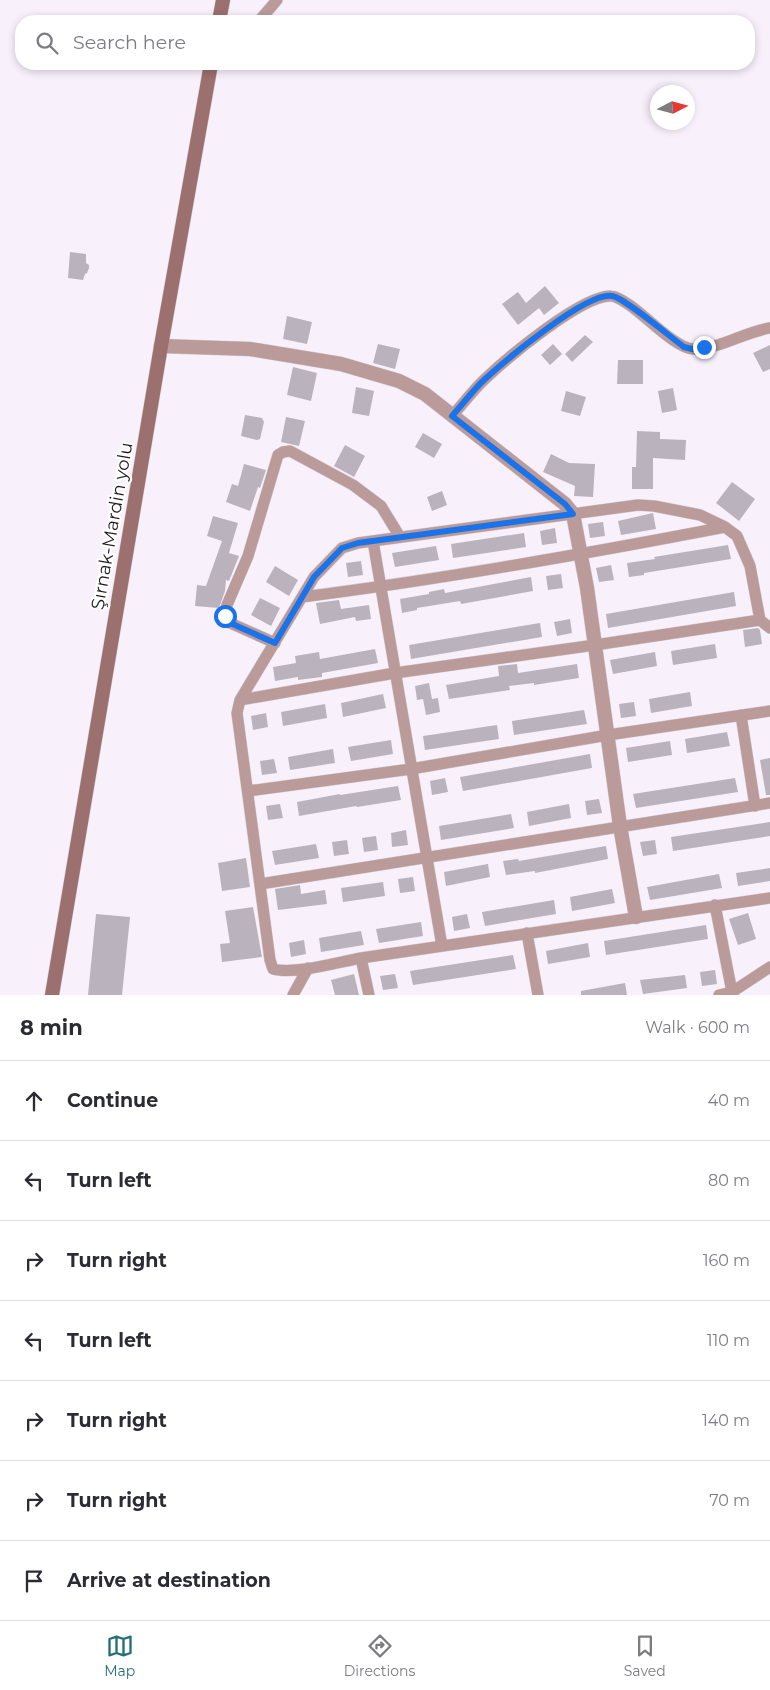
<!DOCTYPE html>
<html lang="en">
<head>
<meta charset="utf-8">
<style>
  body { margin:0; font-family:Montserrat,sans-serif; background:#f7f7f7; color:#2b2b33 }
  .compass { position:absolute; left:650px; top:85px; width:45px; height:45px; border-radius:50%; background:#fff; box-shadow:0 2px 8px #0003; rotate:84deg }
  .stop { position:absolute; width:15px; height:15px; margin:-11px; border:4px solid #1a73e8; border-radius:50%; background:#fff }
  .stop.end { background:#1a73e8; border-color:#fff; box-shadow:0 1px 5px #0008 }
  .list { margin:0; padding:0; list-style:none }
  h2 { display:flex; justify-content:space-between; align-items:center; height:65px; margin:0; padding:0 20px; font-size:21px }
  h2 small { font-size:16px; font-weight:400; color:#7c7c81 }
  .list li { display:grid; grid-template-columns:32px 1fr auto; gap:15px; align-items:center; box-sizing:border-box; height:80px; padding:0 20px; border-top:1px solid #e1e1e2 }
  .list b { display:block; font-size:19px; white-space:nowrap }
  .list em { font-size:16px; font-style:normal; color:#7c7c81 }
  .icon { flex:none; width:28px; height:28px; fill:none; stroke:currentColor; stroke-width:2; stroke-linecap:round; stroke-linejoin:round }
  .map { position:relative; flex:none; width:770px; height:995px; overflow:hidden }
  .search { position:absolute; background:#fff; box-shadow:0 2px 8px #0003; left:15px; right:15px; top:15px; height:55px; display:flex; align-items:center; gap:12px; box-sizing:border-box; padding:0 18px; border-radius:20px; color:#7c7c81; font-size:19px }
  .sheet { height:625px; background:#fff }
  nav { display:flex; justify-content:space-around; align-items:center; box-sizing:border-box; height:70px; border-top:1px solid #e1e1e2; background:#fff; font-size:14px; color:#7c7c81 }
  nav a { display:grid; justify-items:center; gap:2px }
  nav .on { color:#246e76 }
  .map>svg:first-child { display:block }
  .building { fill:#bab3bd }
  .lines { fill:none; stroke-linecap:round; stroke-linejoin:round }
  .minor-casing { stroke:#d5ced7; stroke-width:12 }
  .tertiary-casing { stroke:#d5ced7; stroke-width:15 }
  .secondary-casing { stroke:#d5ced7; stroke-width:15 }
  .minor { stroke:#ba9b99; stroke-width:11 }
  .tertiary { stroke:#ba9b99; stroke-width:14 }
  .secondary { stroke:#9c706f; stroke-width:14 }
  .route { stroke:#1a73e8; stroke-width:6 }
  .labels { text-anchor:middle; stroke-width:4.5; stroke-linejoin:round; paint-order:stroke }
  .street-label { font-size:18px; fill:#1c191d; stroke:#fff }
</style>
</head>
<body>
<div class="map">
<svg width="770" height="995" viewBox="0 0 770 995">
  <rect width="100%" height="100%" fill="#f8f0fb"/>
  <path class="building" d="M70,252L86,254V263L89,265V268L87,273L85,274L83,280L68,278Z
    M545,286L559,303L544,315L539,308L518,325L502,304L518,292L526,303Z
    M287,316L312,322L307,344L283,339Z
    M585,335L593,342L572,362L565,354Z
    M378,344L400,349L395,369L373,363Z
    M553,344L562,354L550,365L541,355Z
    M770,345V369L763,372L753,353Z
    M618,360H643V384H617Z
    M293,367L317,373L311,401L287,395Z
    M356,387L374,391L369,416L352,413Z
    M673,388L677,410L662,413L658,391Z
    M566,391L586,397L580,416L561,411Z
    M245,415L262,418L264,422L260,439L257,440L241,436Z
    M286,417L305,421L299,446L281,442Z
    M637,431L660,432V439L686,440L685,460L653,458V489H632V467H636Z
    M423,433L442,444L434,458L415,447Z
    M345,445L365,456L354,477L334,466Z
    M551,454L569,463L595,464L593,497L574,496L575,486L543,472Z
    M244,464L266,470L260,488L258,487L250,511L226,502L232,484L238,486Z
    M732,482L755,499L739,521L716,503Z
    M442,491L447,505L432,511L427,497Z
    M653,513L656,529L621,535L618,521Z
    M213,516L238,523L229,553L239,556L229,581L226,580L225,591L219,608L195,606L197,585L206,586L222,541L207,536Z
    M603,522L605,536L590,538L588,524Z
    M555,528L557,543L542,545L540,531Z
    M524,533L526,547L453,558L451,544Z
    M728,545L731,559L644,573V575L629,577L627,563L655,559L654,557Z
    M436,546L439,560L395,567L392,553Z
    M361,561L363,575L348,577L346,563Z
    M611,565L614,580L599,582L596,568Z
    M275,566L298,580L289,596L266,582Z
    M561,574L563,588L548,590L546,576Z
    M531,577L533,591L461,604L460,601L417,608V610L402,613L400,599L429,594V592L444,589L445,593Z
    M734,592L736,606L608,628L606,614Z
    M260,598L280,608L271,626L251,615Z
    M339,600L341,609L369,605L371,619L356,621L355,617L320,624L316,603Z
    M570,619L572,633L557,636L554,622Z
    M540,623L542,637L411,659L409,645Z
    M758,628L760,630L762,644L745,647L743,630Z
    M715,644L717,658L673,665L671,651Z
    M375,649L378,663L322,673V677L298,680V677L275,681L273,667L296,663L295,656L319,652L320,659Z
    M655,652L657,666L613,674L610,660Z
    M517,664L518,673L577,664L579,678L534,685V683L509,686L510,690L449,699L446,685L499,676L498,666Z
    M429,683L432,699L438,698L440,712L426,715L423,699L417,700L415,686Z
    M690,692L692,706L651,713L649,699Z
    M383,694L386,708L343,717L341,703Z
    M634,702L636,716L621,718L619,704Z
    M325,704L327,718L283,726L281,712Z
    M584,710L587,724L514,735L512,721Z
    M266,713L268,727L253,730L251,716Z
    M497,725L499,739L425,750L423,736Z
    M727,732L730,746L687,753L685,739Z
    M391,740L393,754L351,761L348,747Z
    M670,741L672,755L628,762L626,748Z
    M333,749L335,763L290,770L288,757Z
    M590,754L592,768L463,791L460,777Z
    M770,758V795H766L760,760Z
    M274,759L277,773L262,775L260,761Z
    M445,778L448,792L432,795L430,781Z
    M735,778L738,792L636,808L633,794Z
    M398,786L401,800L357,807L356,806L299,816L297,802L340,794V795Z
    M599,799L602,813L587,815L585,801Z
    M280,804L283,818L268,820L266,806Z
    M569,804L571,818L529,826L527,812Z
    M511,814L514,828L441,840L439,826Z
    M770,822V836L673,851L671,837Z
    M406,830L408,845L392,847L391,833Z
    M376,836L378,850L364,852L362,838Z
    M347,840L349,854L334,856L332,842Z
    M655,840L657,854L643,856L640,842Z
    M316,844L319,858L275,865L272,851Z
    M606,846L608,859L535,873V871L506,875L503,861L518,859L519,861Z
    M246,858L250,887L222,891L218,863Z
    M488,864L490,877L446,886L444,872Z
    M770,868V881L738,886L736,873Z
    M719,874L722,888L650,900L647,887Z
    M413,877L415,891L400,893L398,879Z
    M383,882L385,896L343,902L341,888Z
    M300,885L301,894L325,890L327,904L278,910L275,889Z
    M612,889L615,903L572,911L570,897Z
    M554,900L556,914L485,926L482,912Z
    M253,907L262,957L222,962L220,944L230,943L225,911Z
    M748,913L756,939L738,945L729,919Z
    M96,914L130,917L122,995H88Z
    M467,914L470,928L454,931L452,917Z
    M421,922L423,936L379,943L376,929Z
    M706,925L708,939L606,955L604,941Z
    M361,931L364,945L321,952L319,938Z
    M304,940L306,954L291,957L289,943Z
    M588,943L590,957L548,964L546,951Z
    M513,955L516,969L413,985L410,971Z
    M715,970L717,984L702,986L700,972Z
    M354,974L359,995H335L331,980Z
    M395,974L398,988L383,990L380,976Z
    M685,975L687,988L643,994L640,980Z
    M625,983L627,995H581V991Z"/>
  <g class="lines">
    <g class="minor-casing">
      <path id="minor" d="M259,21L277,0
        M452,416C463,404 473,390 485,379C507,358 582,295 611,296C616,296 623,301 628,304C644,314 675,348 693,349C721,349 744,332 770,328
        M373,541L442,946
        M302,597C444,579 585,554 725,527
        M770,628L760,620L750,566L737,536L725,527L700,515L654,506L638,505L358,543L342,548L314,577L240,700L237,713L270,960L273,969C294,975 339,962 361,958L770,898
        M275,643L228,622L225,616L227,605L248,556L278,455L283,452L290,451L353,485L381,506L400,537
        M240,700L395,673L595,645L760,620
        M741,715L755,806
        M248,791L411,769L608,735L770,711
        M260,884L770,803
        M715,905L732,992
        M527,933L538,995
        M361,958L369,995
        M293,995L308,968
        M719,995L732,992L770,967"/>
    </g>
    <g class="tertiary-casing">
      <path id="tertiary" d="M161,346L250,349L341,364L399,381L425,394L565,504L573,514L587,588L620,826L636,917"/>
    </g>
    <g class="secondary-casing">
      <path id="secondary" d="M219,21L223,0
        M52,995L161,346L211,64"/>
    </g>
    <use href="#minor" class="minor"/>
    <use href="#tertiary" class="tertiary"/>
    <use href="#secondary" class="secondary"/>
  </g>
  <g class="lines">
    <path class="route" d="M225,616L228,622L275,643L314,577L342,548L358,543L573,514L565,504L452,416C463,404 473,390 485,379C506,360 586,292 612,296C625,298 670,337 684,347L692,349L704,347"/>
  </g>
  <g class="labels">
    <g class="street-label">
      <text transform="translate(112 526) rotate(-80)" y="6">Şırnak-Mardin yolu</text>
    </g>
  </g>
</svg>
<svg class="compass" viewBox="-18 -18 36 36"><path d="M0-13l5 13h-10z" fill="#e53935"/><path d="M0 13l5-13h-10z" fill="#7c7c81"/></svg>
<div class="stop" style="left:225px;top:616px"></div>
<div class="stop end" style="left:704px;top:347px"></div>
<div class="search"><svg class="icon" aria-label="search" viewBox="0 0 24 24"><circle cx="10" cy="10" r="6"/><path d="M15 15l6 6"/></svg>Search here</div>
</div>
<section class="sheet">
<h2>8 min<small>Walk · 600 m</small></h2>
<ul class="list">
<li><svg class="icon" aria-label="ahead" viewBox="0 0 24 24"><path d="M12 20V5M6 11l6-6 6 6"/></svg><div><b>Continue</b></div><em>40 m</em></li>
<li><svg class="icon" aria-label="left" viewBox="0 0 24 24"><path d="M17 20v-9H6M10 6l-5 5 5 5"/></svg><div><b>Turn left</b></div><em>80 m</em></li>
<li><svg class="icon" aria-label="right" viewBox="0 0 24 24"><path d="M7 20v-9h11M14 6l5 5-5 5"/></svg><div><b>Turn right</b></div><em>160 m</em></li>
<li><svg class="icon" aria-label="left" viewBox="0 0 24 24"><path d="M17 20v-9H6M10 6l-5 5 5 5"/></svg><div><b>Turn left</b></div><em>110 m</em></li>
<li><svg class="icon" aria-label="right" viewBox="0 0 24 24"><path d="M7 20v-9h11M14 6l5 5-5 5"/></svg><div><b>Turn right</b></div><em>140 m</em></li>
<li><svg class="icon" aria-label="right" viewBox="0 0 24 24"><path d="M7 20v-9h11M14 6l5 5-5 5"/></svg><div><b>Turn right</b></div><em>70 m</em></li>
<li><svg class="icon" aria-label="arrive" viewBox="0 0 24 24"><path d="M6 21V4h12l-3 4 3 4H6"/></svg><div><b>Arrive at destination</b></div></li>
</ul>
</section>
<nav>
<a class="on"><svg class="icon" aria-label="map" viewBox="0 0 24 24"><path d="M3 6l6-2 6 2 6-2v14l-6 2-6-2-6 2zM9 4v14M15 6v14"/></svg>Map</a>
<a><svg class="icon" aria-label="directions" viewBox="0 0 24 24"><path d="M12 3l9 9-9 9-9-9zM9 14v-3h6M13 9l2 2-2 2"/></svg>Directions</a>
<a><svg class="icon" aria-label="saved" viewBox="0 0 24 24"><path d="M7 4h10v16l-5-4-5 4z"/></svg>Saved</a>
</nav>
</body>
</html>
